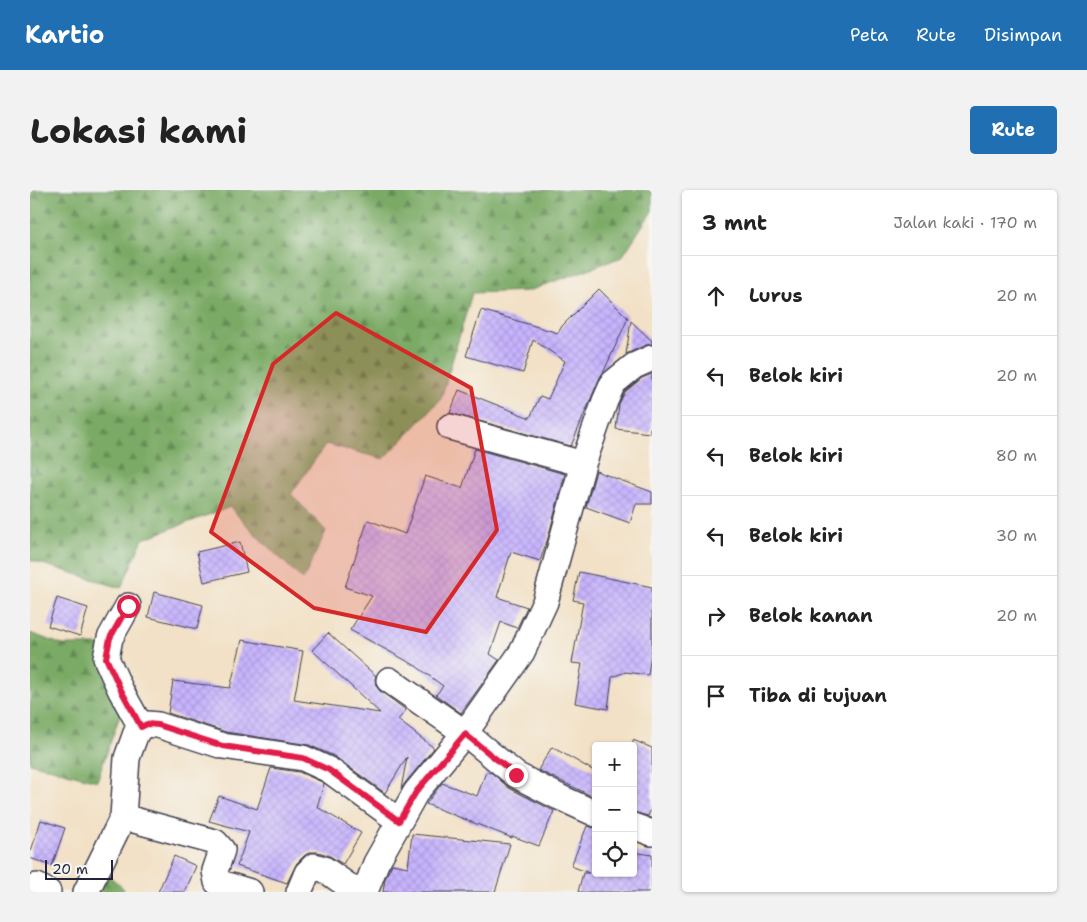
<!DOCTYPE html>
<html lang="id">
<head>
<meta charset="utf-8">
<style>
  body { margin:0; font-family:"Shantell Sans",sans-serif; background:#f2f2f2; color:#222 }
  .controls { position:absolute; right:15px; bottom:15px; display:grid; overflow:hidden; border-radius:5px; box-shadow:0 1px 4px #0004 }
  .controls button { width:45px; height:45px; display:grid; place-items:center; padding:0; border:0; border-bottom:1px solid #e0e0e0; background:#fff; color:#222; font:25px sans-serif }
  .scale { position:absolute; left:15px; bottom:12px; width:68px; box-sizing:border-box; padding-left:5px; border:2px solid #22223b; border-top:0; font-size:14px; line-height:18px; white-space:nowrap; color:#22223b; -webkit-text-stroke:4px #f6f6f2; paint-order:stroke }
  .stop { position:absolute; width:15px; height:15px; margin:-11px; border:4px solid #e11d48; border-radius:50%; background:#fff }
  .stop.end { background:#e11d48; border-color:#fff; box-shadow:0 1px 5px #0008 }
  .list { margin:0; padding:0; list-style:none }
  h2 { display:flex; justify-content:space-between; align-items:center; height:65px; margin:0; padding:0 20px; font-size:21px }
  h2 small { font-size:16px; font-weight:400; color:#767676 }
  .list li { display:grid; grid-template-columns:32px 1fr auto; gap:15px; align-items:center; box-sizing:border-box; height:80px; padding:0 20px; border-top:1px solid #e0e0e0 }
  .list b { display:block; font-size:19px; white-space:nowrap }
  .list em { font-size:16px; font-style:normal; color:#767676 }
  .icon { flex:none; width:28px; height:28px; fill:none; stroke:currentColor; stroke-width:2; stroke-linecap:round; stroke-linejoin:round }
  .map { position:relative; flex:none; width:622px; height:702px; overflow:hidden; border-radius:5px }
  header { display:flex; align-items:center; gap:30px; box-sizing:border-box; height:70px; padding:0 25px; background:#1f6fb2; color:#fff }
  header strong { font-size:24px }
  nav { display:flex; gap:28px; margin-inline-start:auto; font-size:18px }
  .intro { display:flex; align-items:center; justify-content:space-between; box-sizing:border-box; height:120px; padding:0 30px }
  h1 { margin:0; font-size:35px }
  .button { padding:12px 22px; border-radius:5px; background:#1f6fb2; color:#fff; font-size:18px; font-weight:700 }
  main { display:flex; gap:30px; padding:0 30px }
  aside { flex:1; background:#fff; border-radius:5px; box-shadow:0 1px 4px #0004 }
  .map>svg:first-child { display:block }
  .forest { fill:url(#forest-firs); stroke:#4e6650 }
  .building { fill:url(#building-cross-hatch) }
  .lines { fill:none; stroke-linecap:round; stroke-linejoin:round }
  .minor-casing { stroke:#413f50; stroke-width:28 }
  .minor { stroke:#fff; stroke-width:25 }
  .route { stroke:#e11d48; stroke-width:6 }
  .marked { fill:#d62828; fill-opacity:0.2; stroke:#d62828; stroke-width:4; stroke-linejoin:round }
</style>
</head>
<body>
<header>
<strong>Kartio</strong>
<nav><a>Peta</a><a>Rute</a><a>Disimpan</a></nav>
</header>
<div class="intro"><h1>Lokasi kami</h1><a class="button">Rute</a></div>
<main>
<div class="map">
<svg width="622" height="702" viewBox="0 0 622 702">
  <defs>
    <pattern id="forest-firs" width="22" height="20" patternUnits="userSpaceOnUse" patternTransform="scale(1.25)"><rect width="22" height="20" fill="#7aaa65"/><path d="M5 1l3.5 6h-7zM16 11l3.5 6h-7z" fill="#648a54"/></pattern>
    <pattern id="building-cross-hatch" width="8" height="8" patternUnits="userSpaceOnUse" patternTransform="scale(1.25)"><rect width="8" height="8" fill="#c7b4fd"/><path d="M0 0l8 8M0 8l8-8" fill="none" stroke="#ab9ada"/></pattern>
  </defs>
  <rect width="100%" height="100%" fill="#f6f6f2"/>
  <filter id="ink" filterUnits="userSpaceOnUse"><feTurbulence type="fractalNoise" baseFrequency=".02" numOctaves="2"/><feDisplacementMap in="SourceGraphic" scale="10" xChannelSelector="R" yChannelSelector="G"/><feConvolveMatrix kernelMatrix="1 2 1 2 8 2 1 2 1" color-interpolation-filters="sRGB"/></filter>
  <filter id="wash" filterUnits="userSpaceOnUse"><feTurbulence type="fractalNoise" baseFrequency=".0096" numOctaves="4" result="noise"/><feDisplacementMap in="SourceGraphic" scale="20" xChannelSelector="R" yChannelSelector="G"/><feGaussianBlur stdDeviation="1.12" result="paint"/><feColorMatrix in="noise" values="0 0 0 0 0 0 0 0 0 0 0 0 0 0 0 0 0 1.4 0 .05"/><feComposite in="paint" operator="in"/></filter>
  <g filter="url(#wash)">
    <rect width="100%" height="100%" fill="#f2e1c6"/>
    <path class="forest" d="M0,0H622V21L592,67L498,101L442,103L411,209L354,269L296,254L261,304L296,341L273,390L228,347L200,317L113,349L91,398L0,370Z
      M0,443L33,455H79L101,494L67,591L0,573Z
      M69,677L94,699L93,702H53Z"/>
    <g id="blocks">
      <path class="building" d="M569,99L598,128L574,181L570,187L541,256L420,223L429,200L500,228L510,206L518,209L535,171L503,150L493,183L436,166L451,120L528,143L532,136Z
        M601,131L622,151V154L616,155L596,164Z
        M622,184V238H620V243L586,239L589,214L595,202L612,188Z
        M445,259L535,284L518,348L510,371L481,362L467,407L497,417L487,438L471,432L460,464L469,470L431,523L406,505L413,496L386,476L320,440L342,406L315,397L338,330L375,344L395,286L432,298Z
        M566,281L622,302V314H606L600,333L556,317Z
        M210,352L217,382L174,392L167,362Z
        M549,382L622,397V457L618,485L596,482L582,487L578,519L545,513L552,474L542,473L553,412L543,410Z
        M124,402L173,415L167,439L118,427Z
        M27,408L58,418L50,446L18,436Z
        M298,443L346,486L345,489L346,496L350,501L376,520L368,530L404,558L375,593L371,599L377,567L355,603L304,566L279,555L196,542L138,523L143,491L200,498L212,450L273,461L264,510L350,523L282,460Z
        M603,550L622,558V617L618,626L603,622Z
        M522,557L566,582V608L508,580Z
        M241,578L269,582L292,592L294,594L287,617L331,643L313,674L298,665L288,662H280L274,666L267,673L257,693L207,676L219,642L179,631L189,606L227,619Z
        M456,582L462,583L479,598L524,621L509,656L482,646V648L396,614L412,593L447,606Z
        M11,630L35,638L22,676L0,668V664Z
        M557,636L566,638V683H603V662L622,665V702H548L553,683H559L541,676Z
        M382,644L480,654L465,702H353L355,689L362,674L378,677Z
        M144,666L166,676L155,702H128Z"/>
    </g>
  </g>
  <g filter="url(#ink)">
    <use href="#blocks" fill-opacity="0" stroke="#413f50" stroke-width="1"/>
    <g class="lines">
      <g class="minor-casing">
        <path id="minor" d="M420,237L553,274
          M98,416L80,448L76,468L91,501L111,537
          M359,490L435,543L486,585L529,607L566,624
          M93,627L185,652L192,660L185,681L187,692L220,702
          M603,636L622,643
          M7,696L18,702
          M56,702L93,627L97,568L106,543L111,537L117,534L128,535L193,556L273,568L299,580L369,631
          M269,702L277,683L284,676L294,679L327,702
          M335,702L346,673L386,602L435,543L492,462L515,412L553,274L575,211L583,193L604,176L622,168"/>
      </g>
      <use href="#minor" class="minor"/>
    </g>
  </g>
  <g class="lines" filter="url(#ink)">
    <path class="route" d="M98,416L80,448L76,468L91,500L111,537L117,534L128,535L193,556L273,568L299,580L369,631L386,602L435,544L486,585"/>
  </g>
  <path class="marked" d="M306,123L441,198L467,340L396,442L284,418L181,342L243,174Z"/>
</svg>
<div class="controls">
<button>+</button>
<button>−</button>
<button><svg class="icon" aria-label="locate" viewBox="0 0 24 24"><circle cx="12" cy="12" r="6"/><path d="M12 2v4M12 18v4M2 12h4M18 12h4"/></svg></button>
</div>
<div class="scale">20 m</div>
<div class="stop" style="left:98px;top:416px"></div>
<div class="stop end" style="left:486px;top:585px"></div>
</div>
<aside>
<h2>3 mnt<small>Jalan kaki · 170 m</small></h2>
<ul class="list">
<li><svg class="icon" aria-label="ahead" viewBox="0 0 24 24"><path d="M12 20V5M6 11l6-6 6 6"/></svg><div><b>Lurus</b></div><em>20 m</em></li>
<li><svg class="icon" aria-label="left" viewBox="0 0 24 24"><path d="M17 20v-9H6M10 6l-5 5 5 5"/></svg><div><b>Belok kiri</b></div><em>20 m</em></li>
<li><svg class="icon" aria-label="left" viewBox="0 0 24 24"><path d="M17 20v-9H6M10 6l-5 5 5 5"/></svg><div><b>Belok kiri</b></div><em>80 m</em></li>
<li><svg class="icon" aria-label="left" viewBox="0 0 24 24"><path d="M17 20v-9H6M10 6l-5 5 5 5"/></svg><div><b>Belok kiri</b></div><em>30 m</em></li>
<li><svg class="icon" aria-label="right" viewBox="0 0 24 24"><path d="M7 20v-9h11M14 6l5 5-5 5"/></svg><div><b>Belok kanan</b></div><em>20 m</em></li>
<li><svg class="icon" aria-label="arrive" viewBox="0 0 24 24"><path d="M6 21V4h12l-3 4 3 4H6"/></svg><div><b>Tiba di tujuan</b></div></li>
</ul>
</aside>
</main>
</body>
</html>
